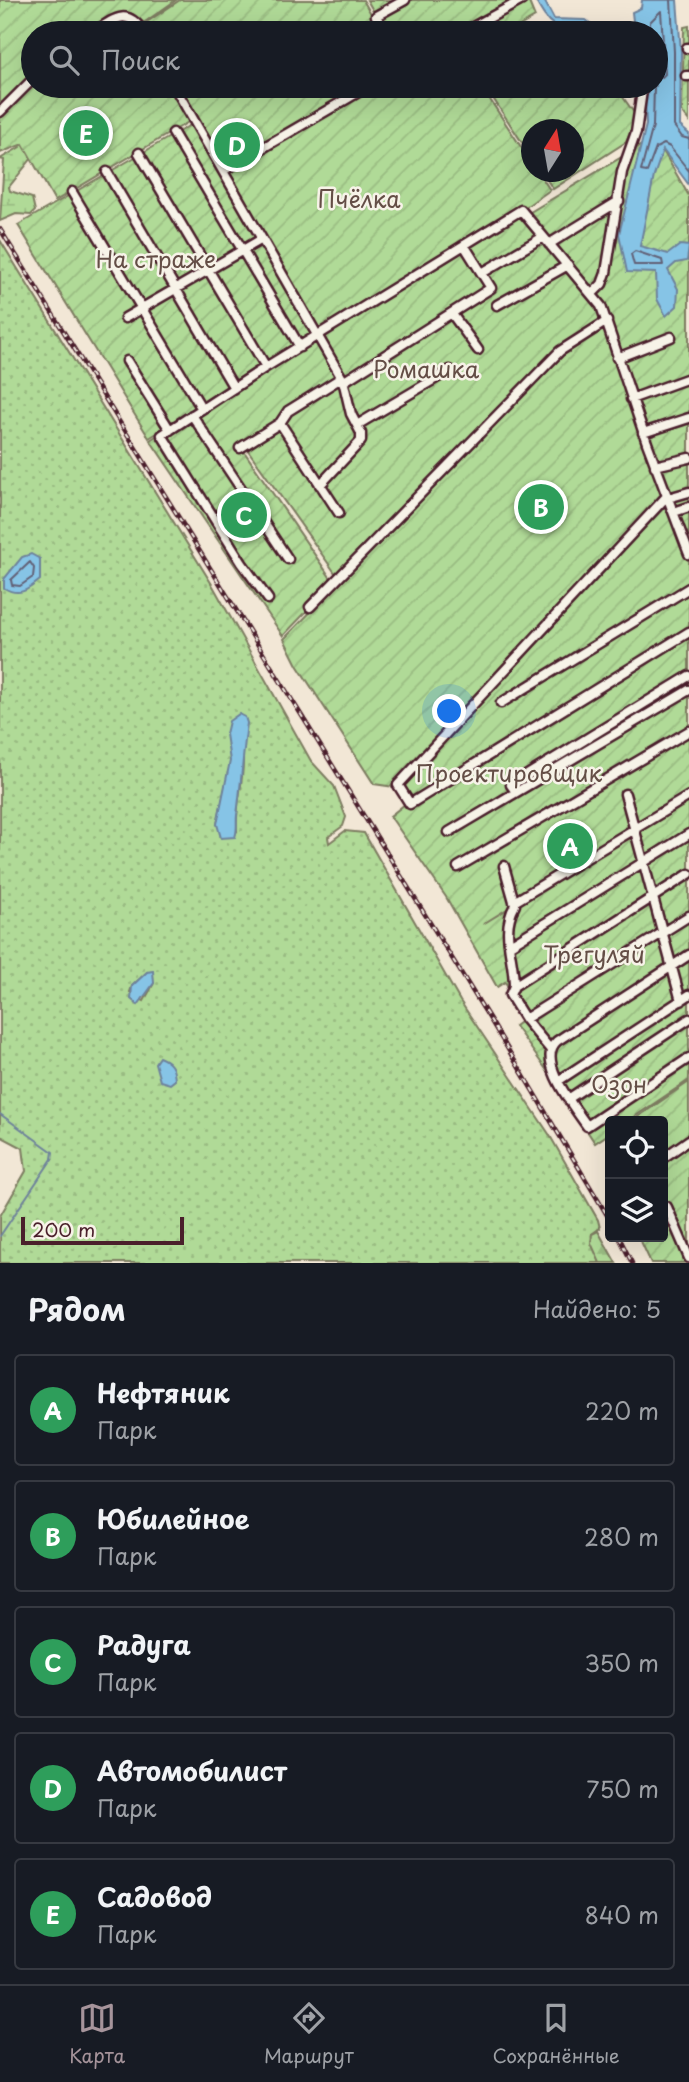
<!DOCTYPE html>
<html lang="ru">
<head>
<meta charset="utf-8">
<style>
  body { margin:0; font-family:"Playpen Sans",sans-serif; background:#20242c; color:#f1f3f6 }
  .controls { position:absolute; right:21px; bottom:21px; display:grid; overflow:hidden; border-radius:7px; box-shadow:0 7px 28px #0002 }
  .controls button { width:63px; height:63px; display:grid; place-items:center; padding:0; border:0; border-bottom:2px solid #363941; background:#171b24; color:#f1f3f6; font:35px sans-serif }
  .compass { position:absolute; left:521px; top:119px; width:63px; height:63px; border-radius:50%; background:#171b24; box-shadow:0 7px 28px #0002; rotate:11deg }
  .scale { position:absolute; left:21px; bottom:18px; width:163px; box-sizing:border-box; padding-left:7px; border:4px solid #4a1f2b; border-top:0; font-size:19px; line-height:24px; white-space:nowrap; color:#4a1f2b; -webkit-text-stroke:5px #f7f3e8; paint-order:stroke }
  .you { position:absolute; left:450px; top:712px; width:24px; height:24px; margin:-18px; border:5px solid #fff; border-radius:50%; background:#1a73e8; box-shadow:0 0 0 10px #1a73e833 }
  .badge { display:grid; place-items:center; width:46px; height:46px; border-radius:50%; background:#a6949b; color:#fff; font-size:23px; font-weight:700 }
  .pin { position:absolute; translate:-50% -50%; border:4px solid #fff; box-shadow:0 2px 7px #0006 }
  .list { margin:0; padding:0; list-style:none }
  h2 { display:flex; justify-content:space-between; align-items:center; height:91px; margin:0; padding:0 28px; font-size:30px }
  h2 small { font-size:23px; font-weight:400; color:#9ea1a6 }
  .list li { display:grid; grid-template-columns:46px 1fr auto; gap:21px; align-items:center; box-sizing:border-box; height:112px; margin:0 14px 14px; padding:0 14px; border:2px solid #363941; border-radius:7px }
  .list b { display:block; font-size:26px; white-space:nowrap }
  .list p { margin:0; font-size:23px; white-space:nowrap; color:#9ea1a6 }
  .list em { font-size:23px; font-style:normal; color:#9ea1a6 }
  .icon { flex:none; width:38px; height:38px; fill:none; stroke:currentColor; stroke-width:2; stroke-linecap:round; stroke-linejoin:round }
  .map { position:relative; flex:none; width:689px; height:1263px; overflow:hidden }
  .search { position:absolute; background:#171b24; box-shadow:0 7px 28px #0002; left:21px; right:21px; top:21px; height:77px; display:flex; align-items:center; gap:18px; box-sizing:border-box; padding:0 24px; border-radius:38px; color:#9ea1a6; font-size:26px }
  .sheet { height:721px; background:#171b24 }
  nav { display:flex; justify-content:space-around; align-items:center; box-sizing:border-box; height:98px; border-top:2px solid #363941; background:#171b24; font-size:19px; color:#9ea1a6 }
  nav a { display:grid; justify-items:center; gap:4px }
  nav .on { color:#a6949b }
  .map>svg:first-child { display:block }
  .grass { fill:url(#grass-dots); stroke:#7d7c61; stroke-width:2; fill-rule:evenodd }
  .forest { fill:url(#forest-firs); stroke:#7d7c61; stroke-width:2 }
  .wetland { fill:url(#wetland-marsh); stroke:#7d7c61; stroke-width:2 }
  .garden { fill:url(#garden-furrows); stroke:#7d7c61; stroke-width:2 }
  .water { fill:#86c4e6; stroke:#6e829b; stroke-width:2 }
  .lines { fill:none; stroke-linecap:round; stroke-linejoin:round }
  .shore { stroke:#626176; stroke-width:2 }
  .stream { stroke:#6e829b; stroke-width:2 }
  .minor-casing { stroke:#4a1f2b; stroke-width:13 }
  .minor { stroke:#f7f3e8; stroke-width:8 }
  .rail-casing { stroke:#4a1f2b; stroke-width:4.5 }
  .rail { stroke:#f7f3e8; stroke-width:2; stroke-dasharray:5; stroke-linecap:butt }
  .labels { text-anchor:middle; stroke-width:5; stroke-linejoin:round; paint-order:stroke }
  .park-label { font-size:23px; fill:#644e46; stroke:#f7f3e8 }
</style>
</head>
<body>
<div class="map">
<svg width="689" height="1263" viewBox="0 0 689 1263">
  <defs>
    <pattern id="grass-dots" width="8" height="8" patternUnits="userSpaceOnUse" patternTransform="scale(1.75)"><rect width="8" height="8" fill="#b0da97"/><path d="M2 2h.1M6 6h.1" fill="none" stroke="#99bb82" stroke-width="1.8" stroke-linecap="round"/></pattern>
    <pattern id="forest-firs" width="22" height="20" patternUnits="userSpaceOnUse" patternTransform="scale(1.75)"><rect width="22" height="20" fill="#b0da97"/><path d="M5 1l3.5 6h-7zM16 11l3.5 6h-7z" fill="#99bb82"/></pattern>
    <pattern id="wetland-marsh" width="20" height="14" patternUnits="userSpaceOnUse" patternTransform="scale(1.75)"><rect width="20" height="14" fill="#b0da97"/><path d="M1 5h8M5 5V1M11 12h8M15 12V8" fill="none" stroke="#99bb82"/></pattern>
    <pattern id="garden-furrows" width="10" height="10" patternUnits="userSpaceOnUse" patternTransform="scale(1.75)"><rect width="10" height="10" fill="#b0da97"/><path d="M-1 1l2-2M0 10L10 0M9 11l2-2" fill="none" stroke="#99bb82"/></pattern>
  </defs>
  <rect width="100%" height="100%" fill="#f2e7d6"/>
  <filter id="ink" filterUnits="userSpaceOnUse"><feTurbulence type="fractalNoise" baseFrequency=".0143" numOctaves="2"/><feDisplacementMap in="SourceGraphic" scale="14" xChannelSelector="R" yChannelSelector="G"/><feConvolveMatrix kernelMatrix="1 2 1 2 8 2 1 2 1" color-interpolation-filters="sRGB"/></filter>
  <g filter="url(#ink)">
    <path class="grass" d="M0,240L213,586L311,761L334,786L346,817L343,826L328,837L329,843L345,831L364,833L460,1001L549,1134L598,1220L600,1228L592,1234L600,1263H0V1216L26,1171L23,1148L0,1136ZM243,757C244,783 235,806 237,831L217,824L231,761ZM147,972L154,983L144,1001L130,992L132,986Z"/>
    <path class="forest" d="M598,1231L616,1263H600L591,1243L592,1234Z"/>
    <path class="wetland" d="M39,126L55,129L9,187L10,191L32,198L35,211L31,215L16,214L0,221L4,160L0,159L20,147Z"/>
    <path class="garden" d="M0,0H176L142,24L131,13L109,16L88,33H33V75L0,105Z
      M180,0H363L382,33H145L141,26Z
      M367,0H523L461,33H386Z
      M528,0L535,17L507,33H469Z
      M689,26V121L682,112L684,27Z
      M33,83V86H170L190,121L55,201L23,144L0,153V118Z
      M176,86H366L223,170Z
      M377,86H481L531,162L532,172H538L550,190L520,211L593,298L603,322L568,346L338,577L245,446L338,376L241,447L334,583L283,636L150,440L507,218L319,329L224,172Z
      M485,86H615L637,117L626,142L553,189L542,172H574V130H532L531,156Z
      M192,124L316,336L149,438L18,225Z
      M655,137L689,196V547L602,299L527,214Z
      M605,326L689,561V795L483,924L689,798V994L555,1082L515,1026L527,1017L505,982L497,987L446,897L390,816L410,800L401,788L374,784L297,665L284,639L569,349Z
      M689,996V1080L628,1121H610V1133L595,1143L556,1083Z
      M689,1082V1263H651L639,1237H663V1121H632Z"/>
    <path class="water" d="M535,0H544L554,19L586,20L591,24L585,29C553,28 551,29 535,0Z
      M642,0H677L681,52L680,126L689,134V185L663,150L654,176L640,246L668,254L680,245L689,246L687,261L676,263L668,270L678,289L677,306L666,316L657,299L656,273L627,272L619,234L646,125L645,99L648,86H656V33L634,30L632,12L641,8Z
      M31,554L40,559V580C28,590 19,597 4,588V579L22,557Z
      M239,714L245,717L247,723C243,754 241,784 237,815C236,823 238,829 235,837L221,838L217,824L230,761L226,734L229,721Z
      M153,971L154,983L138,1005L131,999L132,986L147,972Z
      M159,1057C171,1062 174,1067 175,1080L170,1084L160,1081L155,1063Z"/>
    <g class="lines">
      <path class="shore" d="M671,0L674,52V126L682,137L689,139
        M650,33V22L661,11L665,74L662,77L656,73
        M654,86L653,126L641,171L647,172L656,148L664,144L670,147L689,171
        M635,251L662,260L663,265H634L631,254Z
        M30,562L34,568L33,577L20,586L12,585L11,580Z"/>
      <path class="stream" d="M0,1114L53,1152L52,1159L0,1236"/>
      <g class="minor-casing">
        <path id="minor" d="M93,33C115,18 127,7 144,33
          M386,33L376,16L405,0
          M462,33L522,0
          M687,48H689
          M686,76H689
          M174,86L343,380L351,414L361,433V441L320,485
          M628,86H634
          M0,112L33,79
          M173,133L300,347
          M139,153L266,367
          M223,171L369,86
          M107,172L234,388
          M72,192L202,409
          M549,244L619,201
          M482,273L543,237
          M593,293L602,284L606,273L622,172L636,132L642,91L639,86
          M497,305L568,265
          M452,314L478,350
          M125,318L262,239
          M617,358L671,337
          M127,361L170,430
          M343,382L491,288L464,245
          M631,399L689,378
          M192,415L288,559
          M280,423L288,411L341,378
          M357,425L450,370
          M643,433L689,418
          M240,448L280,423L339,513
          M655,466L689,458
          M667,496L398,785L410,804L689,632
          M668,498L689,492
          M674,512L689,507
          M268,599L242,563L162,435L266,367L521,210L601,306L647,443L689,554
          M310,607L560,351L607,321
          M501,703L689,588
          M516,792L511,785L689,676
          M625,794L681,1001
          M449,832L689,690
          M504,866L515,905C500,932 514,956 514,986L689,874
          M458,867L689,731
          M514,902L689,796
          M510,945L689,834
          M689,955L557,1041C535,1060 575,1108 587,1126L689,1058
          M514,986L510,995L525,1019L550,1049
          M525,1019L689,916
          M558,1081L689,995
          M568,1099L689,1019
          M663,1158L689,1140
          M667,1207L689,1258"/>
      </g>
      <use href="#minor" class="minor"/>
      <g class="rail-casing">
        <path id="rail" d="M0,229L491,1021L610,1220
          M619,1237L632,1263"/>
      </g>
      <use href="#rail" class="rail"/>
    </g>
  </g>
  <g class="labels">
    <g class="park-label">
      <text x="359" y="208">Пчёлка</text>
      <text x="156" y="268">На страже</text>
      <text x="426" y="378">Ромашка</text>
      <text x="509" y="782">Проектировщик</text>
      <text x="594" y="963">Трегуляй</text>
      <text x="619" y="1093">Озон</text>
    </g>
  </g>
</svg>
<div class="controls">
<button><svg class="icon" aria-label="locate" viewBox="0 0 24 24"><circle cx="12" cy="12" r="6"/><path d="M12 2v4M12 18v4M2 12h4M18 12h4"/></svg></button>
<button><svg class="icon" aria-label="layers" viewBox="0 0 24 24"><path d="M12 4l9 5-9 5-9-5zM3 14l9 5 9-5"/></svg></button>
</div>
<svg class="compass" viewBox="-18 -18 36 36"><path d="M0-13l5 13h-10z" fill="#e53935"/><path d="M0 13l5-13h-10z" fill="#9ea1a6"/></svg>
<div class="scale">200 m</div>
<div class="you"></div>
<div class="pin badge" style="left:570px;top:846px;background:#2e9e5b">A</div>
<div class="pin badge" style="left:541px;top:507px;background:#2e9e5b">B</div>
<div class="pin badge" style="left:244px;top:515px;background:#2e9e5b">C</div>
<div class="pin badge" style="left:237px;top:145px;background:#2e9e5b">D</div>
<div class="pin badge" style="left:86px;top:133px;background:#2e9e5b">E</div>
<div class="search"><svg class="icon" aria-label="search" viewBox="0 0 24 24"><circle cx="10" cy="10" r="6"/><path d="M15 15l6 6"/></svg>Поиск</div>
</div>
<section class="sheet">
<h2>Рядом<small>Найдено: 5</small></h2>
<ul class="list">
<li><span class="badge" style="background:#2e9e5b">A</span><div><b>Нефтяник</b><p>Парк</p></div><em>220 m</em></li>
<li><span class="badge" style="background:#2e9e5b">B</span><div><b>Юбилейное</b><p>Парк</p></div><em>280 m</em></li>
<li><span class="badge" style="background:#2e9e5b">C</span><div><b>Радуга</b><p>Парк</p></div><em>350 m</em></li>
<li><span class="badge" style="background:#2e9e5b">D</span><div><b>Автомобилист</b><p>Парк</p></div><em>750 m</em></li>
<li><span class="badge" style="background:#2e9e5b">E</span><div><b>Садовод</b><p>Парк</p></div><em>840 m</em></li>
</ul>
</section>
<nav>
<a class="on"><svg class="icon" aria-label="map" viewBox="0 0 24 24"><path d="M3 6l6-2 6 2 6-2v14l-6 2-6-2-6 2zM9 4v14M15 6v14"/></svg>Карта</a>
<a><svg class="icon" aria-label="directions" viewBox="0 0 24 24"><path d="M12 3l9 9-9 9-9-9zM9 14v-3h6M13 9l2 2-2 2"/></svg>Маршрут</a>
<a><svg class="icon" aria-label="saved" viewBox="0 0 24 24"><path d="M7 4h10v16l-5-4-5 4z"/></svg>Сохранённые</a>
</nav>
</body>
</html>
